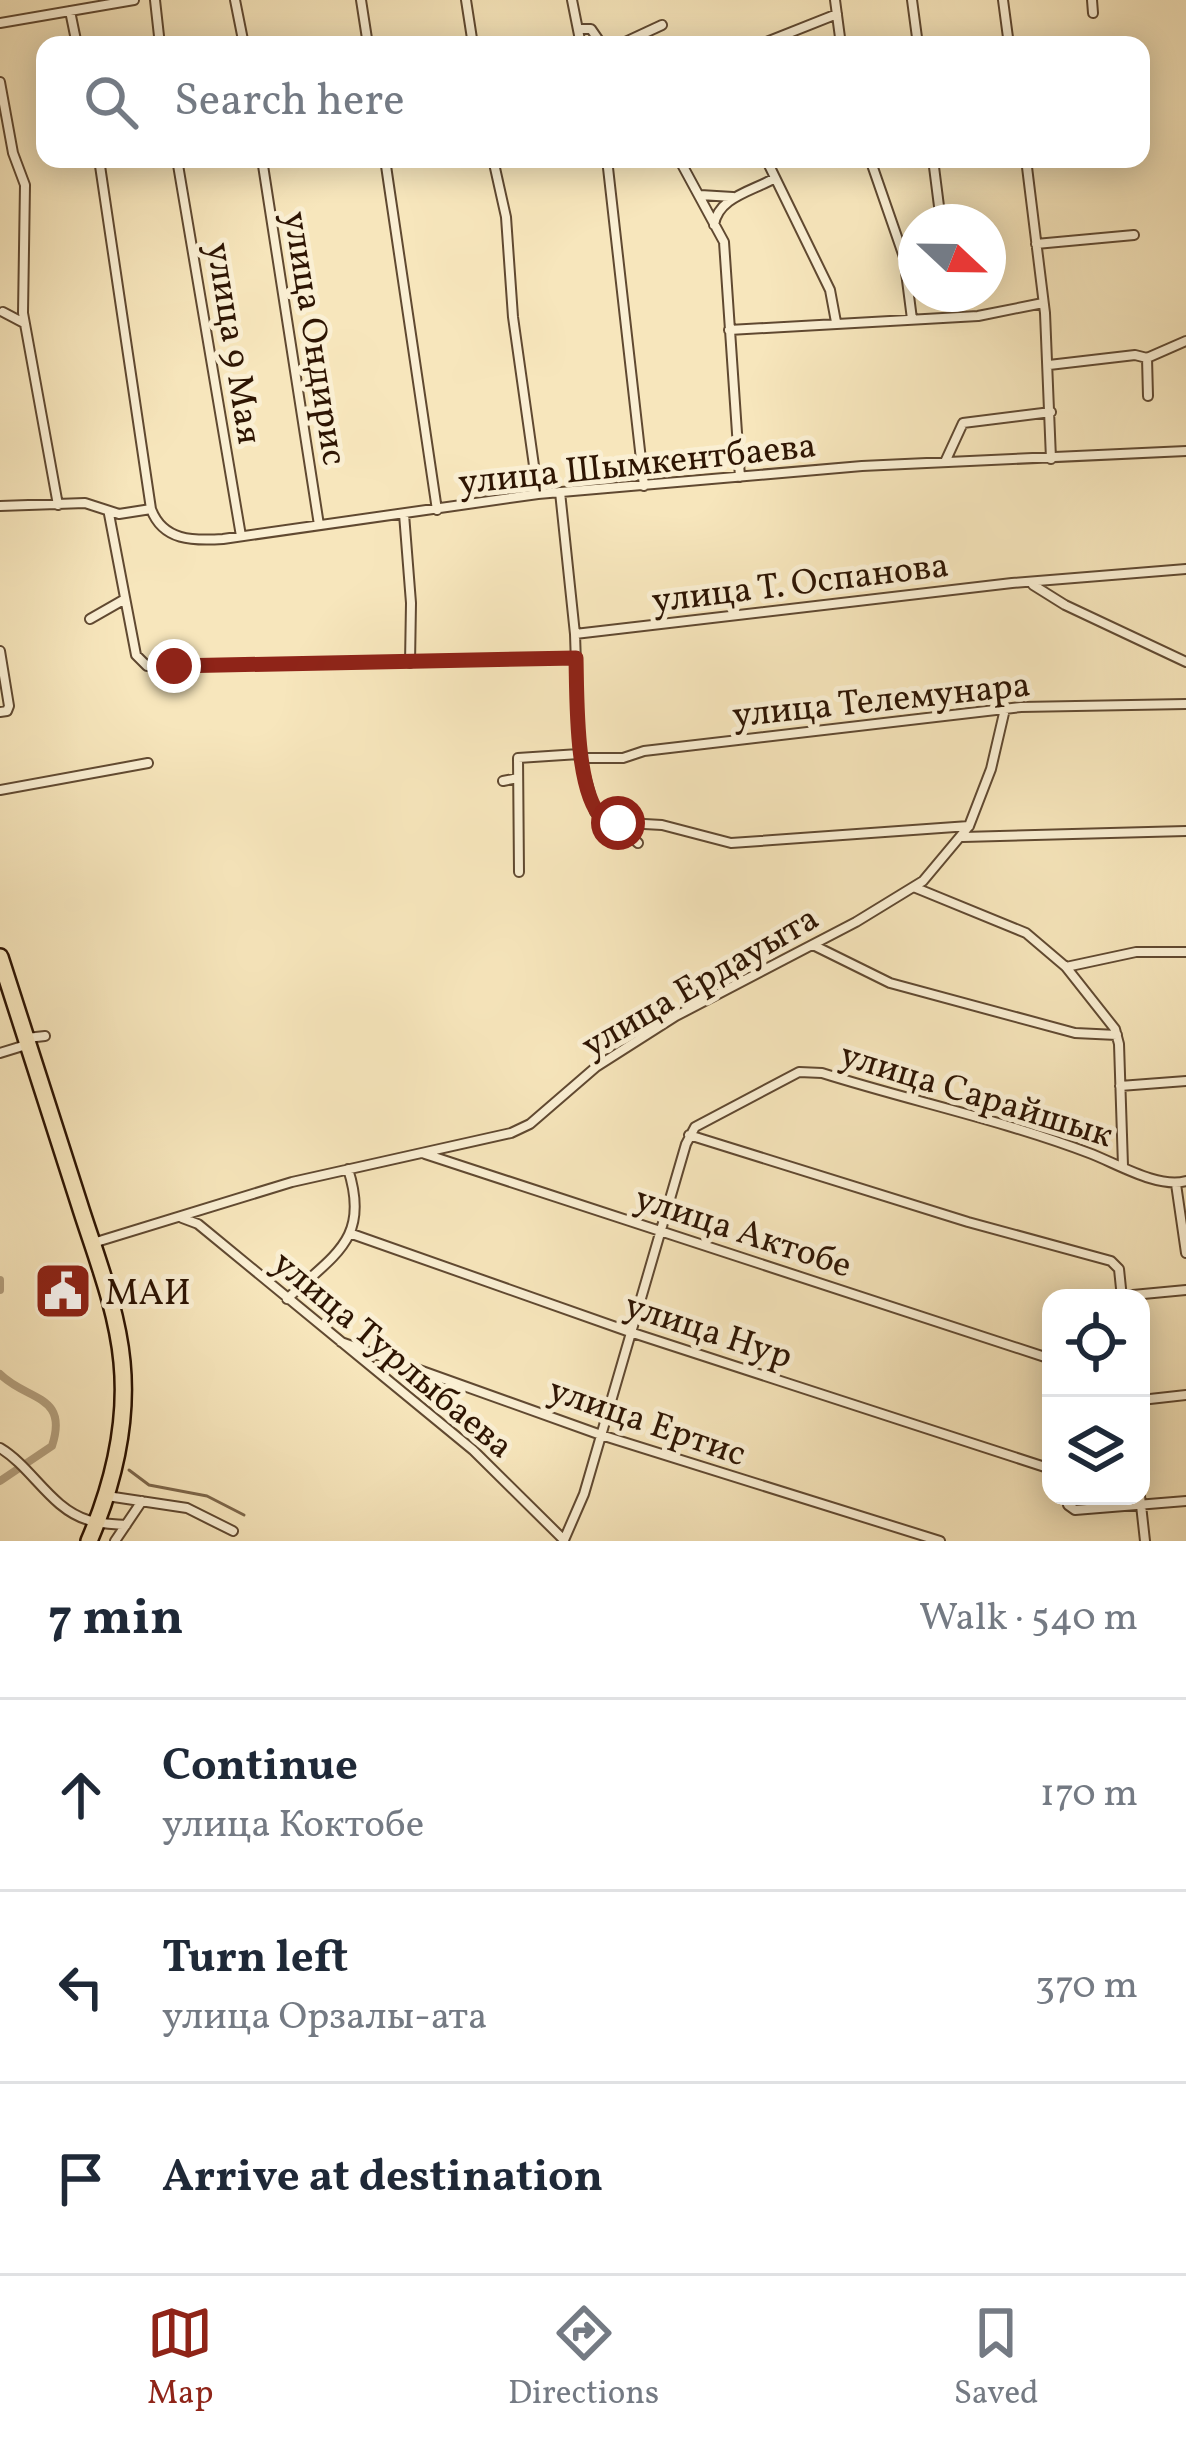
<!DOCTYPE html>
<html lang="en">
<head>
<meta charset="utf-8">
<style>
  body { margin:0; font-family:Vollkorn,serif; background:#f6f6f7; color:#1f2937 }
  .controls { position:absolute; right:36px; bottom:36px; display:grid; overflow:hidden; border-radius:24px; box-shadow:0 6px 30px #0003 }
  .controls button { width:108px; height:108px; display:grid; place-items:center; padding:0; border:0; border-bottom:3px solid #e0e1e3; background:#fff; color:#1f2937; font:60px sans-serif }
  .compass { position:absolute; left:898px; top:204px; width:108px; height:108px; border-radius:50%; background:#fff; box-shadow:0 6px 30px #0003; rotate:112deg }
  .stop { position:absolute; width:36px; height:36px; margin:-27px; border:9px solid #8f2418; border-radius:50%; background:#fff }
  .stop.end { background:#8f2418; border-color:#fff; box-shadow:0 3px 12px #0008 }
  .list { margin:0; padding:0; list-style:none }
  h2 { display:flex; justify-content:space-between; align-items:center; height:156px; margin:0; padding:0 48px; font-size:51px }
  h2 small { font-size:39px; font-weight:400; color:#747a83 }
  .list li { display:grid; grid-template-columns:78px 1fr auto; gap:36px; align-items:center; box-sizing:border-box; height:192px; padding:0 48px; border-top:3px solid #e0e1e3 }
  .list b { display:block; font-size:45px; white-space:nowrap }
  .list p { margin:0; font-size:39px; white-space:nowrap; color:#747a83 }
  .list em { font-size:39px; font-style:normal; color:#747a83 }
  .icon { flex:none; width:66px; height:66px; fill:none; stroke:currentColor; stroke-width:2; stroke-linecap:round; stroke-linejoin:round }
  .map { position:relative; flex:none; width:1186px; height:1541px; overflow:hidden }
  .search { position:absolute; background:#fff; box-shadow:0 6px 30px #0003; left:36px; right:36px; top:36px; height:132px; display:flex; align-items:center; gap:30px; box-sizing:border-box; padding:0 42px; border-radius:24px; color:#747a83; font-size:45px }
  .sheet { height:732px; background:#fff }
  nav { display:flex; justify-content:space-around; align-items:center; box-sizing:border-box; height:168px; border-top:3px solid #e0e1e3; background:#fff; font-size:33px; color:#747a83 }
  nav a { display:grid; justify-items:center; gap:6px }
  nav .on { color:#8f2418 }
  .map>svg:first-child { display:block }
  .lines { fill:none; stroke-linecap:round; stroke-linejoin:round }
  .stream { stroke:#7e684c; stroke-width:3 }
  .canal { stroke:#b39f7d; stroke-width:8 }
  .street-casing { stroke:#604931; stroke-width:12 }
  .highway-casing { stroke:#2e1503; stroke-width:20 }
  .street { stroke:#faefd3; stroke-width:8 }
  .highway { stroke:#f7e6bc; stroke-width:15 }
  .route { stroke:#8f2418; stroke-width:15 }
  .labels { text-anchor:middle; stroke-width:10; stroke-linejoin:round; paint-order:stroke }
  .street-label { font-size:36px; fill:#2e1503; stroke:#faefd3 }
  .poi-label { font-size:36px; fill:#2e1503; stroke:#faefd3; text-anchor:start }
</style>
</head>
<body>
<div class="map">
<svg width="1186" height="1541" viewBox="0 0 1186 1541">
  <rect width="100%" height="100%" fill="#f7e6bc"/>
  <filter id="stains"><feTurbulence type="fractalNoise" baseFrequency=".00167" numOctaves="4"/><feColorMatrix values="0 0 0 0 .2 0 0 0 0 .09 0 0 0 0 .02 0 0 0 .5 -.17"/></filter>
  <radialGradient id="worn" r=".72"><stop offset=".6" stop-color="#630" stop-opacity="0"/><stop offset="1" stop-color="#630" stop-opacity=".3"/></radialGradient>
  <g class="lines">
    <path class="stream" d="M129,1470L149,1485L207,1496L244,1515"/>
    <path class="canal" d="M0,1280V1290
      M0,1374C27,1401 69,1394 52,1446L0,1481"/>
    <g class="street-casing">
      <path id="street" d="M155,0L160,45
        M235,0L244,45
        M361,0L368,45
        M466,0L473,45
        M572,0L581,45
        M835,0L841,45
        M912,0L918,45
        M1003,0L1009,45
        M1092,0L1093,13
        M70,11L77,45
        M0,23L134,0
        M578,29H591L602,45
        M619,45L662,25
        M759,45L837,14
        M0,82L13,153L25,185L23,313L58,505
        M99,159L151,509C163,541 193,541 223,539L538,494L862,466L1186,451
        M177,159L241,536
        M262,159L319,525
        M385,159L437,510
        M493,159L506,217L513,317L538,494
        M607,159L644,486
        M679,159L724,242L740,477
        M766,159L830,290L836,322
        M870,159L904,257L912,319
        M933,159L941,222
        M1026,159L1045,313L1051,459
        M1026,162L1067,159
        M700,195L733,197
        M714,225C718,197 753,191 775,178
        M1036,244L1134,235
        M3,312L22,322
        M729,330L978,316L1043,303
        M1147,358L1148,396
        M1049,365L1135,355L1147,358L1186,341
        M945,462L963,423L1051,412
        M560,492L575,634L579,754L595,812L609,822L662,825L731,843L969,826
        M0,506L85,503L119,514L151,509
        M109,514L136,655L147,666L576,658
        M404,514L411,603L410,663
        M1033,585L1065,605L1186,662
        M90,619L125,599
        M575,634L1012,583L1186,569
        M0,651L9,706L7,711L0,712
        M582,758H623L644,751L1021,707L1186,704
        M503,781L518,778
        M0,790L148,763
        M617,824L638,843
        M963,837L1186,831
        M519,872L518,758L579,754
        M916,888L1026,933L1066,967L1115,1029L1119,1044L1123,1166
        M813,945L890,983L1075,1033L1117,1035
        M1066,967L1136,952H1186
        M27,1038L45,1036
        M0,1053L26,1045
        M1120,1086L1186,1081
        M689,1135L968,1222L1111,1261L1119,1269L1122,1298
        M425,1154L1051,1359
        M1176,1184L1186,1253
        M182,1218L198,1224L473,1450L564,1540
        M352,1234L630,1332L1051,1469
        M93,1243L292,1182L511,1133L530,1124L596,1067L676,1016L856,922L923,881L969,826L991,769L1005,709
        M1122,1296L1186,1290
        M287,1299C333,1255 371,1240 348,1169
        M341,1342L601,1435L940,1541
        M1141,1400L1186,1395
        M0,1448C32,1467 51,1509 88,1520C100,1524 114,1524 126,1525
        M107,1496L187,1508L233,1531
        M1066,1496L1068,1505L1075,1510L1186,1501
        M1140,1496L1145,1541
        M564,1540L584,1494L686,1144L695,1127L799,1072L822,1073C911,1101 1002,1120 1089,1153C1116,1163 1158,1189 1186,1181
        M115,1541L142,1501"/>
    </g>
    <g class="highway-casing">
      <path id="highway" d="M0,957C26,1039 52,1121 79,1203C95,1254 117,1308 122,1362C128,1424 113,1485 89,1541"/>
    </g>
    <use href="#street" class="street"/>
    <use href="#highway" class="highway"/>
  </g>
  <g class="lines">
    <path class="route" d="M174,666L576,658C577,696 575,791 602,818L618,823"/>
  </g>
  <defs>
    <g id="civic-square" transform="scale(3)"><rect x="-9" y="-9" width="18" height="18" rx="4" fill="#8f2418" stroke="#faefd3"/><path d="M-.6-6.5H3V-4.5H.6V-3L4-1V1h2V6H-6V1h2V-1L-.6-3ZM-1.2 2.5V6h2.4V2.5Z" fill="#fff"/></g>
  </defs>
  <g fill-rule="evenodd">
    <use href="#civic-square" x="63" y="1291"/>
  </g>
  <g class="labels">
    <g class="street-label">
      <text transform="translate(317 338) rotate(81)" y="13">улица Ондирис</text>
      <text transform="translate(236 343) rotate(81)" y="13">улица 9 Мая</text>
      <text transform="translate(637 462) rotate(-6)" y="13">улица Шымкентбаева</text>
      <text transform="translate(800 581) rotate(-7)" y="13">улица Т. Оспанова</text>
      <text transform="translate(881 698) rotate(-6)" y="13">улица Телемунара</text>
      <text transform="translate(699 980) rotate(-30)" y="13">улица Ердауыта</text>
      <text transform="translate(977 1093) rotate(17)" y="13">улица Сарайшык</text>
      <text transform="translate(744 1230) rotate(18)" y="13">улица Актобе</text>
      <text transform="translate(709 1329) rotate(18)" y="13">улица Нур</text>
      <text transform="translate(394 1353) rotate(40)" y="13">улица Турлыбаева</text>
      <text transform="translate(648 1420) rotate(19)" y="13">улица Ертис</text>
    </g>
    <g class="poi-label">
      <text x="105" y="1304">МАИ</text>
    </g>
  </g>
  <rect width="100%" height="100%" filter="url(#stains)"/>
  <rect width="100%" height="100%" fill="url(#worn)"/>
</svg>
<div class="controls">
<button><svg class="icon" aria-label="locate" viewBox="0 0 24 24"><circle cx="12" cy="12" r="6"/><path d="M12 2v4M12 18v4M2 12h4M18 12h4"/></svg></button>
<button><svg class="icon" aria-label="layers" viewBox="0 0 24 24"><path d="M12 4l9 5-9 5-9-5zM3 14l9 5 9-5"/></svg></button>
</div>
<svg class="compass" viewBox="-18 -18 36 36"><path d="M0-13l5 13h-10z" fill="#e53935"/><path d="M0 13l5-13h-10z" fill="#747a83"/></svg>
<div class="stop" style="left:618px;top:823px"></div>
<div class="stop end" style="left:174px;top:666px"></div>
<div class="search"><svg class="icon" aria-label="search" viewBox="0 0 24 24"><circle cx="10" cy="10" r="6"/><path d="M15 15l6 6"/></svg>Search here</div>
</div>
<section class="sheet">
<h2>7 min<small>Walk · 540 m</small></h2>
<ul class="list">
<li><svg class="icon" aria-label="ahead" viewBox="0 0 24 24"><path d="M12 20V5M6 11l6-6 6 6"/></svg><div><b>Continue</b><p>улица Коктобе</p></div><em>170 m</em></li>
<li><svg class="icon" aria-label="left" viewBox="0 0 24 24"><path d="M17 20v-9H6M10 6l-5 5 5 5"/></svg><div><b>Turn left</b><p>улица Орзалы-ата</p></div><em>370 m</em></li>
<li><svg class="icon" aria-label="arrive" viewBox="0 0 24 24"><path d="M6 21V4h12l-3 4 3 4H6"/></svg><div><b>Arrive at destination</b></div></li>
</ul>
</section>
<nav>
<a class="on"><svg class="icon" aria-label="map" viewBox="0 0 24 24"><path d="M3 6l6-2 6 2 6-2v14l-6 2-6-2-6 2zM9 4v14M15 6v14"/></svg>Map</a>
<a><svg class="icon" aria-label="directions" viewBox="0 0 24 24"><path d="M12 3l9 9-9 9-9-9zM9 14v-3h6M13 9l2 2-2 2"/></svg>Directions</a>
<a><svg class="icon" aria-label="saved" viewBox="0 0 24 24"><path d="M7 4h10v16l-5-4-5 4z"/></svg>Saved</a>
</nav>
</body>
</html>
